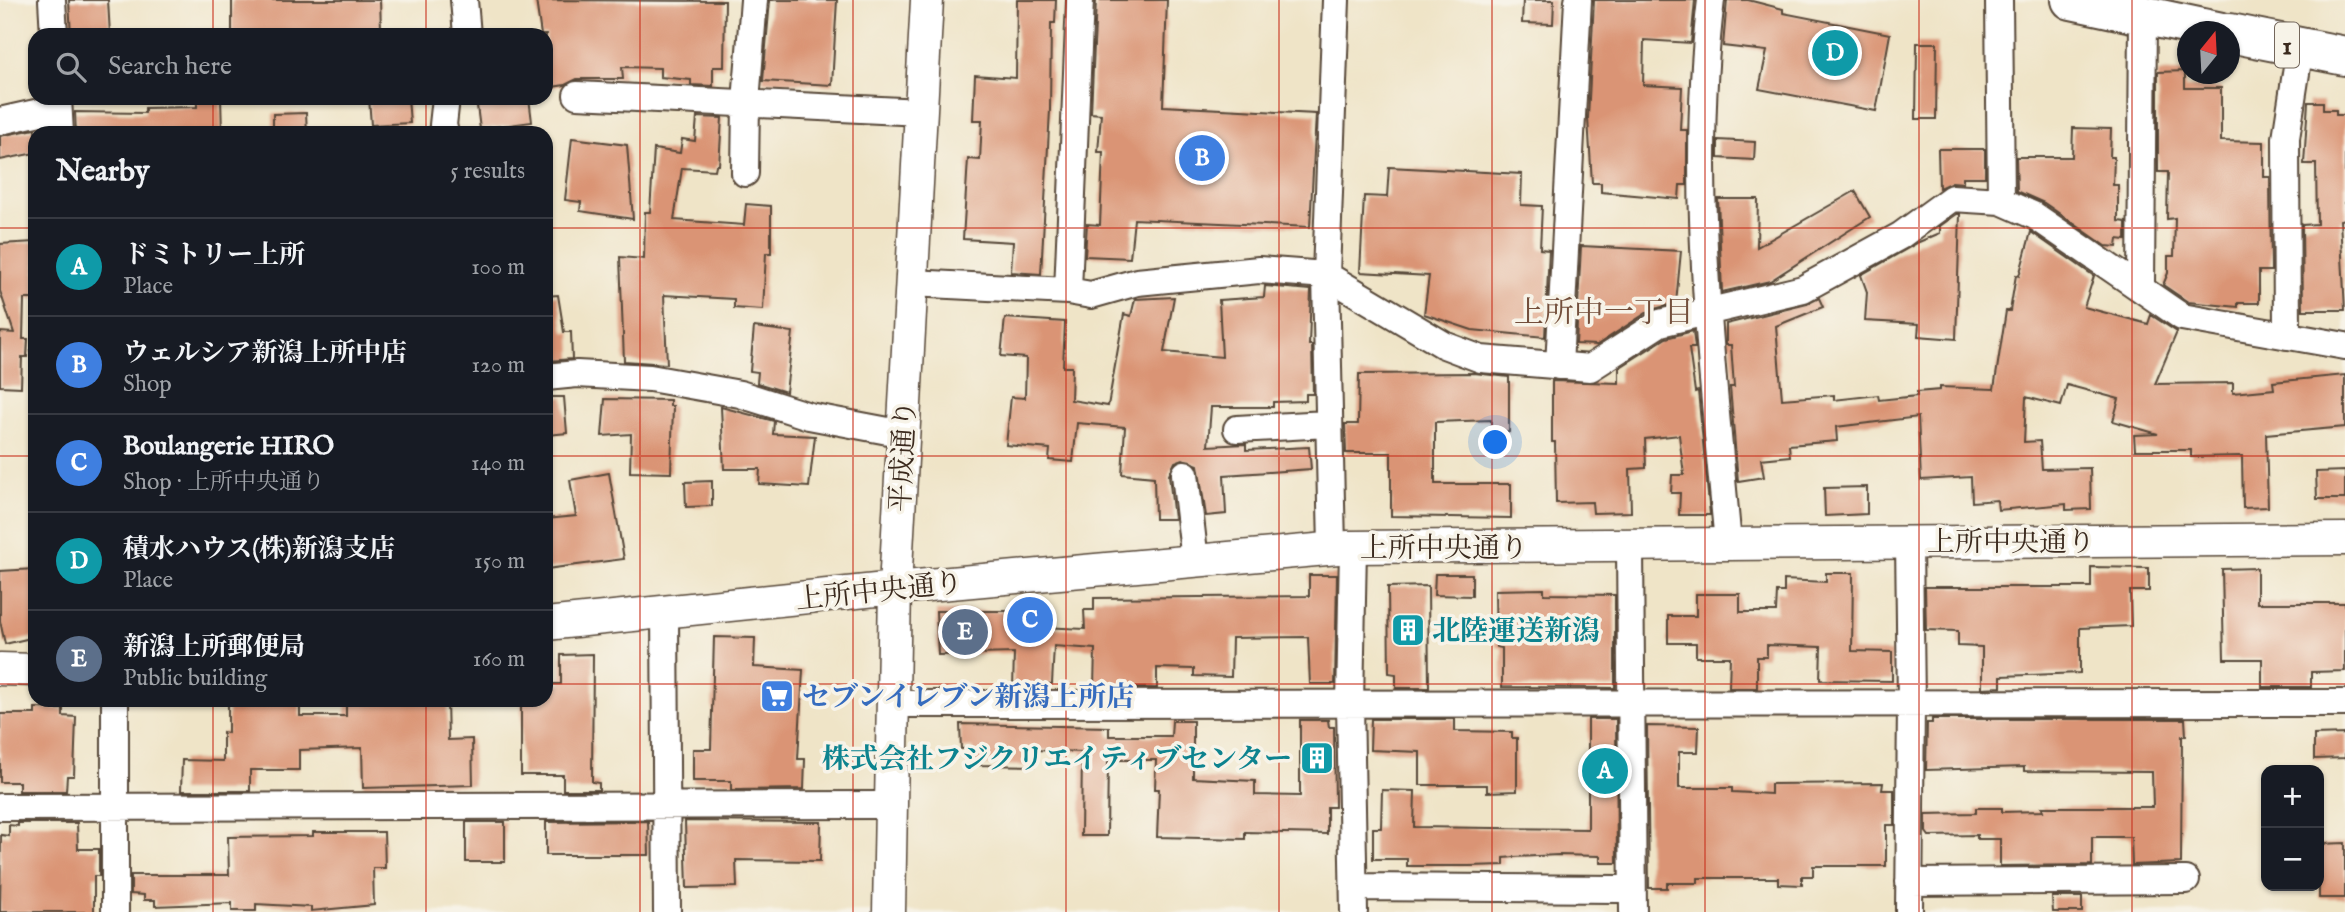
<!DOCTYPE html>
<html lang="en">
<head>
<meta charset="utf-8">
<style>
  body { margin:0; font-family:"IM FELL English","Noto Serif JP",serif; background:#242831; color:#f1f3f6 }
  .controls { position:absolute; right:21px; bottom:21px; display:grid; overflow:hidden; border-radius:14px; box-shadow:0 2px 5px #0004 }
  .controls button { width:63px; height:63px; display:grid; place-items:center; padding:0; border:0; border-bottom:2px solid #363941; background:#171b24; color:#f1f3f6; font:35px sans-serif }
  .compass { position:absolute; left:2177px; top:21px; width:63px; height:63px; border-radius:50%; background:#171b24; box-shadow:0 2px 5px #0004; rotate:18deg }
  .you { position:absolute; left:1496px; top:443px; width:24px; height:24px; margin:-18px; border:5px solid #fff; border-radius:50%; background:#1a73e8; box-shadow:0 0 0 10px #1a73e833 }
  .badge { display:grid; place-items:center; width:46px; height:46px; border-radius:50%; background:#c8321e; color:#fff; font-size:23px; font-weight:700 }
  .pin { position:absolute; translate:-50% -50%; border:4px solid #fff; box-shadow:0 2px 7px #0006 }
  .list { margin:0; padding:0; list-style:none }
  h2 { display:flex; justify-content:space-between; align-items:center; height:91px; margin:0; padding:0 28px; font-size:30px }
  h2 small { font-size:23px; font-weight:400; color:#9ea1a6 }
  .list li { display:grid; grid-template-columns:46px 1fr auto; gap:21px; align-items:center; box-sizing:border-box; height:98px; padding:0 28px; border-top:2px solid #363941 }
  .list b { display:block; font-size:26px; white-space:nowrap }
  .list p { margin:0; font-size:23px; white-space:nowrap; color:#9ea1a6 }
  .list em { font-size:23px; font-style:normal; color:#9ea1a6 }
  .icon { flex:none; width:38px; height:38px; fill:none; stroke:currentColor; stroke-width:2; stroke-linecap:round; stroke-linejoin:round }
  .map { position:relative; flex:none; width:2345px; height:912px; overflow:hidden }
  .search { position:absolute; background:#171b24; box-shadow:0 2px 5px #0004; left:28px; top:28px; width:525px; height:77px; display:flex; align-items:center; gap:18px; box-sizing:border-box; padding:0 24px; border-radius:21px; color:#9ea1a6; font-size:26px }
  .panel { position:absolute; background:#171b24; box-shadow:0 2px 5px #0004; left:28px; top:126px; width:525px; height:581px; border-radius:21px }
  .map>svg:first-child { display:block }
  .building { fill:#da9475 }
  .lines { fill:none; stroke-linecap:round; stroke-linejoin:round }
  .minor-casing { stroke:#564637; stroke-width:30 }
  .tertiary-casing { stroke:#564637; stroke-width:35 }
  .primary-casing { stroke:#564637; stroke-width:42 }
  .minor { stroke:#fff; stroke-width:26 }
  .tertiary { stroke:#fff; stroke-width:32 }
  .primary { stroke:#fff; stroke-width:38 }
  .grid { fill:none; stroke:#c8321e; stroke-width:2; stroke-opacity:0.55 }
  .labels { text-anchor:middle; stroke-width:7; stroke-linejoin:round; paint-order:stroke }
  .shield { fill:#f7f3e8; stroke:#73665b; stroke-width:2 }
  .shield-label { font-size:26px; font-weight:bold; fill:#3b2a1e }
  .street-label { font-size:28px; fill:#3b2a1e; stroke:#f7f3e8 }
  .culture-label { font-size:28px; font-weight:bold; fill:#0d838f; stroke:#f7f3e8; text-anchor:start }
  .shop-label { font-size:28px; font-weight:bold; fill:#366cbe; stroke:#f7f3e8; text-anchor:start }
  .neighbourhood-label { font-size:30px; fill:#734f3c; stroke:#f7f3e8 }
</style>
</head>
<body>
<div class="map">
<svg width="2345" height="912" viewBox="0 0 2345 912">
  <rect width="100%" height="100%" fill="#f7f3e8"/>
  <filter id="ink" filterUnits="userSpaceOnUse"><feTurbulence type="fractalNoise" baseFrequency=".0143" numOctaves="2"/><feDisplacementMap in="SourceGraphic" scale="14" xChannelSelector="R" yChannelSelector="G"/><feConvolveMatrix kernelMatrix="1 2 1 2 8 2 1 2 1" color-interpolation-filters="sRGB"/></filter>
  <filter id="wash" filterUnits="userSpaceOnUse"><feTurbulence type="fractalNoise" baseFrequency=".00686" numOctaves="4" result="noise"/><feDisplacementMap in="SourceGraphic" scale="28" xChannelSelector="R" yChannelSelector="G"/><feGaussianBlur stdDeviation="1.57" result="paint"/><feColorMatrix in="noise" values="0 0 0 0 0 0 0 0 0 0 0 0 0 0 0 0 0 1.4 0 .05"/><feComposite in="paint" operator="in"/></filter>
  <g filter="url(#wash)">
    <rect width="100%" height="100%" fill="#efe4c7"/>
    <g id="blocks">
      <path class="building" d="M69,0H108L110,35H71Z
        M232,0H380L381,29L334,30V35H232Z
        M536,0L725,1L724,67H713V86L691,85V80L660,77V68L622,67L623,79H577L565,85L546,88V35H541Z
        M770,0H837L832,85L763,81Z
        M1017,0H1056L1055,23H1051L1050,110L1041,274L1011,272L1013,242L963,239L968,159L980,160L982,120H973L975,75L1016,78Z
        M1096,0H1167L1163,106L1316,114L1310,227L1134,219L1130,258L1085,256L1087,224L1100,225L1103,152H1098L1101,114L1091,113Z
        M1523,0H1554L1553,24L1522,23Z
        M1594,0H1695L1691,43L1644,40L1643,85L1682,87L1680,130H1687V185H1680L1679,199L1601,192V183H1592L1588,118Z
        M1727,0H1748L1783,9V13L1890,34L1876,111L1759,89L1767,51L1723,46Z
        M1917,43H1937L1936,119H1916Z
        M2185,71V88H2221V141L2264,142V177H2270L2271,271H2259V303H2238V307L2188,302L2163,285L2168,273V256H2174L2175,218L2167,219L2168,172H2158V72Z
        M197,98H221L222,133H76L75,112L145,113V108L197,107Z
        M369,98H408L410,123L371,125Z
        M476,98H529L532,122L480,129Z
        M2308,102H2323V110H2336V115H2345V219L2340,220L2345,310H2303L2302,225L2317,224L2316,164H2304Z
        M306,113L307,133H273V114Z
        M697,117L722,118L719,165H716L715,170L682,168L674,220L744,225L746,204L771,206V253H766L763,310L734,308V299L664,295L667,364L624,361L620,257L644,259L645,212H650L654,149L680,153L682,139L695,141Z
        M2073,128L2111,129L2110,157H2114L2113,185H2118V221L2126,222V240L2118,239L2117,247L2106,246L2044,203L2017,191L2016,157H2072Z
        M35,129V153L0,160V136Z
        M572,138L627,145L633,219L580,211L581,202L565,200Z
        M1718,140L1755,142L1754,160L1718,158Z
        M1938,149H1985V177H1963V183L1952,182L1939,188Z
        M1389,167L1522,174L1521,205L1542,206L1540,249L1549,250L1545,337L1472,330L1424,314L1429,276L1360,272L1364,196L1387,197Z
        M1855,191L1870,217L1770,281L1722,292L1718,199H1758L1757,247Z
        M1957,214H1960L1956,339L1918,336L1919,324L1865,321L1867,292L1861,275L1919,242L1940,233V226Z
        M2031,232L2094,276L2084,307L2148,324L2151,315L2177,332L2155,384L2233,383V393L2274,389L2273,382L2345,375V427L2266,434L2268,507L2243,508L2242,456L2191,457V450H2135L2134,435L2158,434L2113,421L2119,399L2067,385L2061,406L2026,397L2024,442L2040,441L2042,469L2090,468L2091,509L2066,510V504L1998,510L1997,500L1972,502L1971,477L1921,480L1918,417L1836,427L1837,441L1789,445L1790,456L1761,459L1764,477L1738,481L1730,387H1734L1731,345H1726V324L1807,304L1819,298L1823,307L1776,326L1782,399L1834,395V400L1878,395L1879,400L1917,396V392L1940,390V387L1994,389L2006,311H2010L2016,275L2019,276Z
        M35,242V299H24L23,339H28L27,357H22L21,387L0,386V332L14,333L0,291V244Z
        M1581,246L1681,251L1676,303L1651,310L1597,345L1576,344Z
        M1265,286L1311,290L1309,345H1312L1313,394H1306V401L1273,402V407H1211L1208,446L1246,444V450L1309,447L1311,469L1224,475L1226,514L1206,516L1198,465L1183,459L1175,462L1169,475L1174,519H1155L1154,477L1122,474L1125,427L1077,423L1073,462L1049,460L1050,449L1006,445L1011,397L1025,398L1026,358L1001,356L1005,318L1065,322L1063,367H1072L1071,400L1108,406L1124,314L1131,316L1135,299L1174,297L1164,352L1222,357L1219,300L1264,297Z
        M558,295L564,332H571L572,359L548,361L546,296Z
        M754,327L793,332L786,392L757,383L758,372L750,371Z
        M1693,331L1695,348H1689L1695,392L1698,391L1710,515H1679L1680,493H1671L1672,475H1684L1679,435L1645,439L1646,468L1630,469L1631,512L1593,513L1592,502L1556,503L1555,442H1552V381L1619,383V368L1666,338Z
        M1474,373L1509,377V432L1491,433V420L1435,422V484H1511V518L1391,516V453H1346L1345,424H1358L1359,374Z
        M546,397H564L567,433L548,435Z
        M605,399L670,400V406H673L671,473L630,472L631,434L602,436Z
        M721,407L774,421L773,434L815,436L809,487L759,484L760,469H724Z
        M2345,471V499H2317L2316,472Z
        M609,473L624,559L546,569V519L576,516L570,480Z
        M712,481V506L686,507L685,482Z
        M1867,487V514L1825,516L1824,488Z
        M2091,567L2149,568V591H2130L2131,626L2080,628V673L2001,676V687L1982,688V647L1958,646V631L1926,630L1925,587H2091Z
        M2257,568V603H2345V671L2311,672V687H2262V659H2224L2222,569Z
        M35,569V637L5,644L0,621V571Z
        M1826,573H1853L1852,651L1892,652V681L1820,680L1821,647L1767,645V657H1757V688H1729L1730,657H1696V643H1668V616H1696V594H1740V612H1776L1777,592H1784V580L1826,582Z
        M1435,574H1472V596L1434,595Z
        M1309,575H1337L1335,684H1310L1308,637L1232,638L1231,677L1194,676V669L1157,668V688H1094L1095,649L1054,646L1052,684L1036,683V688H1013L1014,653L938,655L936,611H1042L1041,627L1085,629L1084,610H1094V598L1309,596Z
        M1428,586L1429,688H1396V674L1389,673L1388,587Z
        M1544,589V594L1615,595V688L1502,687V648L1496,647L1495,590Z
        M714,637L755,638L754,667L803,670L798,759H805L804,789L731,790V781H693V749H711Z
        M593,654L592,782L599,783V790H563V775H521V700H546V684H561V655Z
        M228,700H300V716H346V700H447L448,740L472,739L473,785L363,788L362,748L299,750V770H250V791H181L182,760L223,761V732L228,733Z
        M35,708L63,709V716L76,717L74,776H67L66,791H19V782H0V714H35Z
        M1371,719H1455V731L1512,732V738H1517V791L1487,792V785H1420V752L1370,750Z
        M1588,719H1616L1617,863H1600V856L1558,855L1514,857L1504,858V865L1469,866H1407V859H1373V828H1381L1382,790L1415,791L1414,827L1588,829Z
        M1932,719H2185L2186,736H2182L2181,863L2132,865L2131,837H2092V865L2000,866V839H1977V835L1929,836L1926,832V814L1976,813V808H2002V812L2043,811L2042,807H2153L2152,772L2024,771V767L1926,770L1927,723H1932Z
        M1300,720H1328L1329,727H1334L1335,807H1327V834L1245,832V839L1157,837L1159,789H1155L1156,760H1108L1107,836H1081L1082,752L1035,750L1034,766L973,765V748L961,749L960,724L1109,727V736H1171L1172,721H1193V778L1255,781V795L1300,796Z
        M1647,726L1699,727L1698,752H1679V788H1732V792L1771,794V784L1883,783L1882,790H1894V825H1886V866H1813V876H1802V885L1778,884V878H1698V883H1667V888H1649Z
        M2345,734V758L2314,759V735Z
        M648,821L649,855H546V822Z
        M685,821L821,822L820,861L736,860L737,887L687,888Z
        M466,822H505V862H466Z
        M18,823H77L78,849H99V876H94V912H0L1,835L9,836V825L18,826Z
        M313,832H384L385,868H373L374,905L311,911V907L256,904V911H232V903L155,906V900H144V895L131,894V875H229L228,837L313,836Z
        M2345,843V898H2319V844Z
        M2052,897H2082V912H2053Z"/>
    </g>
  </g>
  <g filter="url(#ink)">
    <use href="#blocks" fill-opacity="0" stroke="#564637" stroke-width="2"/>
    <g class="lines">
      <g class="minor-casing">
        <path id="minor" d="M52,0L54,35
          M464,0L467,35
          M1711,0C1689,180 1712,364 1728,544
          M1999,0L2001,201
          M577,95L921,112
          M58,98L60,133
          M0,121L58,108
          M445,133L443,125L446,98
          M745,173L746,102L754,0
          M911,283L1068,291L1091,295L1137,282L1259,270L1326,275L1444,345L1481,359L1590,368L1660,323L1803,289L1900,236L1952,198L2001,201L2035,216L2182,317L2345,346
          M2141,286L2143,15
          M1068,291L1080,0
          M2287,336L2286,138L2300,47
          M1559,366L1578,0
          M546,377L577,374L650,378L740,394L809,416L904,434
          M1237,429L1327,424
          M1185,474L1195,561
          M1909,542L1911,704L1909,912
          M1630,546L1633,912
          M1353,547L1350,704L1354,912
          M1332,548L1326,275L1336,0
          M665,612L667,912
          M115,700V912
          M894,704L2345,703
          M0,807L891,805
          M1909,882L2186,880
          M1354,887L1619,889"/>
      </g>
      <g class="tertiary-casing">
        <path id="tertiary" d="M546,624L895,588L1349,547L2345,539
          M0,669L35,670
          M889,912L895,588L927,0"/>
      </g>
      <g class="primary-casing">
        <path id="primary" d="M2071,0L2222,32
          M2230,33L2345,56"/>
      </g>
      <use href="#minor" class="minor"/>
      <use href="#tertiary" class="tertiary"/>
      <use href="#primary" class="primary"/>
    </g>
  </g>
  <path class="grid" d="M213,0V35M426,0V35M640,0V912M853,0V912M1066,0V912M1279,0V912M1492,0V912M1705,0V912M1919,0V912M2132,0V912M213,98V133M426,98V133M0,228H35M546,228H2345M0,456H35M546,456H2345M0,684H35M546,684H2345M213,700V912M426,700V912"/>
  <defs>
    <g id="building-square" transform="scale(1.75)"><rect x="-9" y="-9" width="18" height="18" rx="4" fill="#0f9aa8" stroke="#f7f3e8"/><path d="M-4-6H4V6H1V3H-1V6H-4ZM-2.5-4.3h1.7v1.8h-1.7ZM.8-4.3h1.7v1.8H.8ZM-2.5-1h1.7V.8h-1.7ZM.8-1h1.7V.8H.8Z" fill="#fff"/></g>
    <g id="supermarket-square" transform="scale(1.75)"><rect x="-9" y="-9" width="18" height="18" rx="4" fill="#3f7fe0" stroke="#f7f3e8"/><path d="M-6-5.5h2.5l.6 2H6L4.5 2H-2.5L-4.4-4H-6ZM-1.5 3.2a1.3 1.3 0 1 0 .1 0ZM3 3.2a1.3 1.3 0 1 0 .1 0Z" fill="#fff"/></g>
  </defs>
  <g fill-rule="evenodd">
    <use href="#building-square" x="1408" y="630"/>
    <use href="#supermarket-square" x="777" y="696"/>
    <use href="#building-square" x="1317" y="758"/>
  </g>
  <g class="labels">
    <rect class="shield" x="2275" y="22.5" width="24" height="45" rx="5"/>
    <g class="shield-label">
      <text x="2287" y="54">1</text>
    </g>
    <g class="street-label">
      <text transform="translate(902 456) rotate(-87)" y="10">平成通り</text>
      <text x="2011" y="551">上所中央通り</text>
      <text x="1444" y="557">上所中央通り</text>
      <text transform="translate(879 590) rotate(-6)" y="10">上所中央通り</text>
    </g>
    <g class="culture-label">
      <text x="1432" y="640">北陸運送新潟</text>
      <text x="1292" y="768" text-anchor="end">株式会社フジクリエイティブセンター</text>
    </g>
    <g class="shop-label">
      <text x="802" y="706">セブンイレブン新潟上所店</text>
    </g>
    <g class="neighbourhood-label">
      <text x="1604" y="322">上所中一丁目</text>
    </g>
  </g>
</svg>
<div class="controls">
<button>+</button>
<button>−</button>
</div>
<svg class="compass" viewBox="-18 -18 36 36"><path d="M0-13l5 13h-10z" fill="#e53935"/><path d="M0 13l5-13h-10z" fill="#9ea1a6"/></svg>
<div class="you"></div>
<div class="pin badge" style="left:1605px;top:771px;background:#0f9aa8">A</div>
<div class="pin badge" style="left:1202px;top:158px;background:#3f7fe0">B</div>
<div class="pin badge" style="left:1030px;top:620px;background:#3f7fe0">C</div>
<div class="pin badge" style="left:1835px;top:53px;background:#0f9aa8">D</div>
<div class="pin badge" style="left:965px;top:632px;background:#5c6f8a">E</div>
<div class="search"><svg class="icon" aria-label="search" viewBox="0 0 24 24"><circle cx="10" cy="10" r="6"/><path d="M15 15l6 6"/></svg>Search here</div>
<section class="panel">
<h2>Nearby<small>5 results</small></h2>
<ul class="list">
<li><span class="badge" style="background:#0f9aa8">A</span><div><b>ドミトリー上所</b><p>Place</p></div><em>100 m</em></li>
<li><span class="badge" style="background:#3f7fe0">B</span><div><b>ウェルシア新潟上所中店</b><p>Shop</p></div><em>120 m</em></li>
<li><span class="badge" style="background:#3f7fe0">C</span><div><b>Boulangerie HIRO</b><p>Shop · 上所中央通り</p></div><em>140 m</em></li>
<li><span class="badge" style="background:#0f9aa8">D</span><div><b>積水ハウス(株)新潟支店</b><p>Place</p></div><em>150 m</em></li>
<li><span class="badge" style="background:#5c6f8a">E</span><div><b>新潟上所郵便局</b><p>Public building</p></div><em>160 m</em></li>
</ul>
</section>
</div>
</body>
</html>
